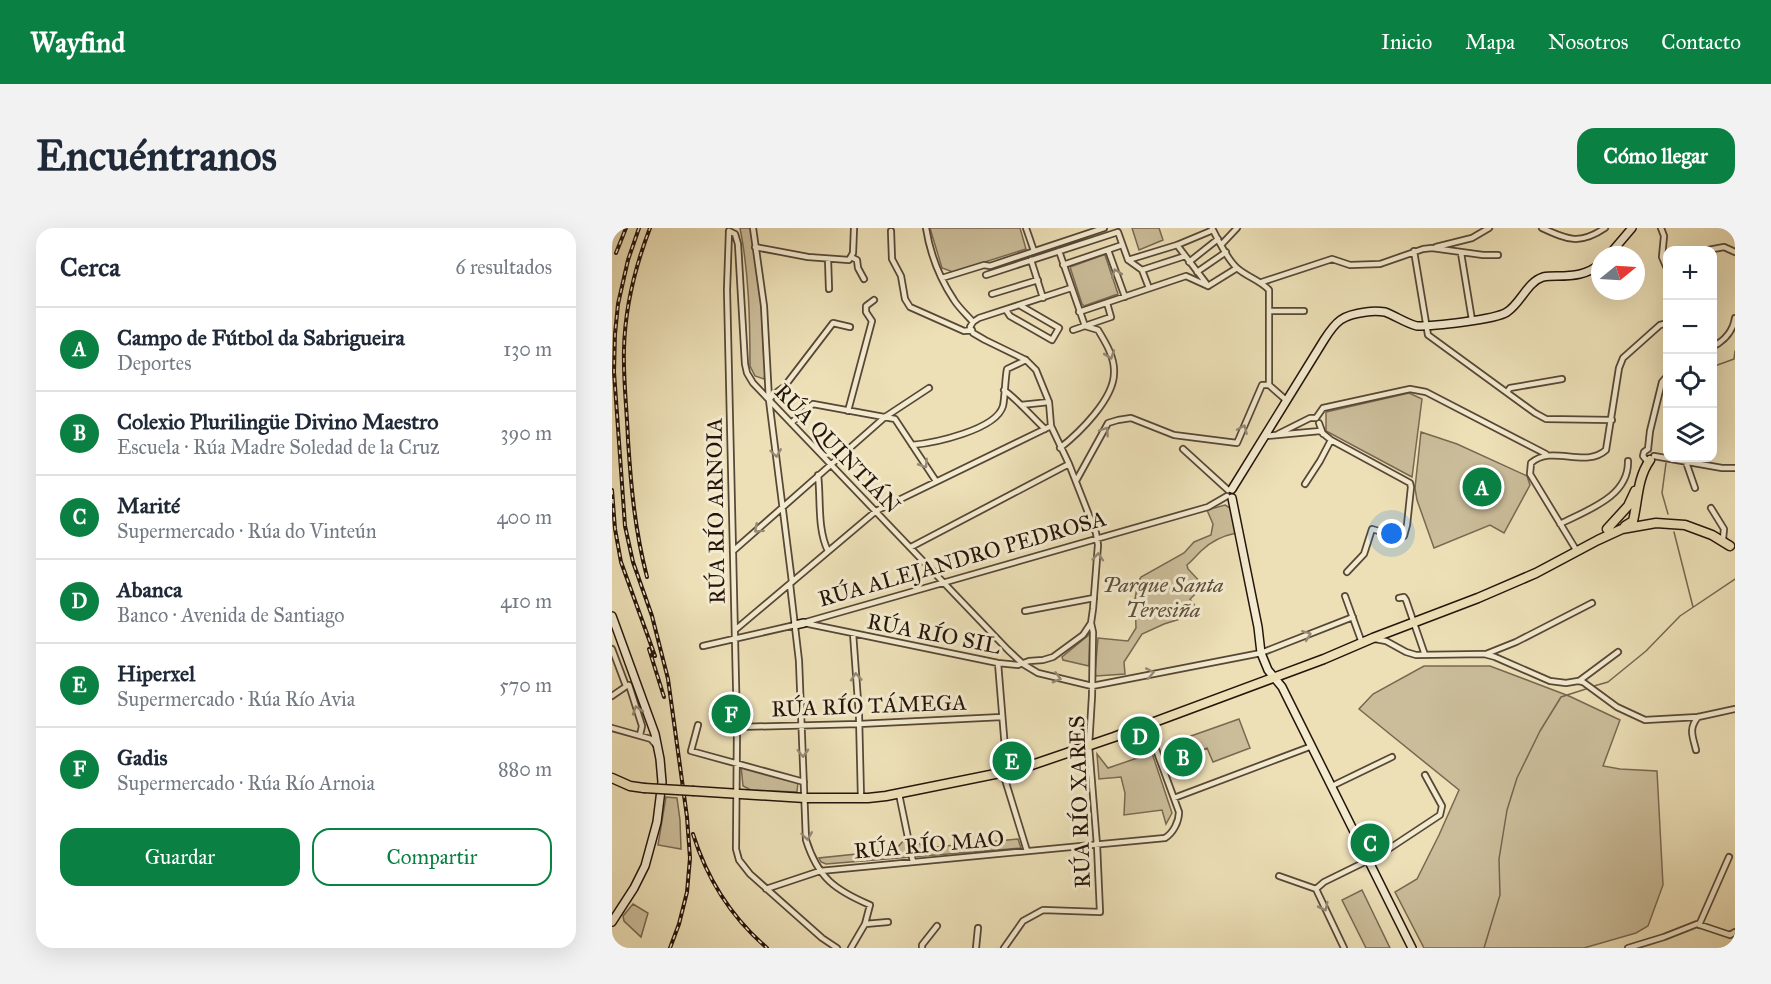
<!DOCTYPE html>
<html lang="es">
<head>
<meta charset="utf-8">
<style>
  body { margin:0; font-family:"IM FELL Great Primer",serif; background:#f2f2f3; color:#1f2937 }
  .controls { position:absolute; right:18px; top:18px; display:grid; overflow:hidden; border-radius:12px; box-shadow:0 6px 24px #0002 }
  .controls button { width:54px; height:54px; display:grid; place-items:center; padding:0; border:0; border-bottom:2px solid #e0e1e3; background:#fff; color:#1f2937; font:30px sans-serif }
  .compass { position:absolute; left:979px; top:18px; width:54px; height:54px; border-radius:50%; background:#fff; box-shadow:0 6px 24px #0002; rotate:72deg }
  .you { position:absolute; left:780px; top:306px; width:21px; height:21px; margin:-15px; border:4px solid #fff; border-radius:50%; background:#1a73e8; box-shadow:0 0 0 9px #1a73e833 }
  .badge { display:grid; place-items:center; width:39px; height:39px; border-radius:50%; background:#0b8043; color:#fff; font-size:20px; font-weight:700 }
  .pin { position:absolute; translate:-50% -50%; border:3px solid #fff; box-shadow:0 2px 6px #0006 }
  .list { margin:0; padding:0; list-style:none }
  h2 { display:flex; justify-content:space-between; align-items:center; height:78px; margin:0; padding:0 24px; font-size:26px }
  h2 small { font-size:20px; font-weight:400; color:#747a83 }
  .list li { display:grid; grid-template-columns:39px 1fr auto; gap:18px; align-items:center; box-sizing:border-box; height:84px; padding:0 24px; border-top:2px solid #e0e1e3 }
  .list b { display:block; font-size:22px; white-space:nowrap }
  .list p { margin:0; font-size:20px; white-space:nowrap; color:#747a83 }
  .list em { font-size:20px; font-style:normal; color:#747a83 }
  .actions { display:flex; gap:12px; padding:18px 24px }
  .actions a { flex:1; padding:14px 0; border:2px solid #0b8043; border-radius:18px; text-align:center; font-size:21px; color:#0b8043 }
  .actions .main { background:#0b8043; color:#fff }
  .icon { flex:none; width:33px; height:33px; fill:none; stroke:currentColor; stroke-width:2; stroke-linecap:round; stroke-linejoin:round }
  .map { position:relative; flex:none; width:1123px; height:720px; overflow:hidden; border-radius:18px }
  header { display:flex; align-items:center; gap:36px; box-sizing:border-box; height:84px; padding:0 30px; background:#0b8043; color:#fff }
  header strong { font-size:28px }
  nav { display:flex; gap:33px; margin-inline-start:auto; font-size:21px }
  .intro { display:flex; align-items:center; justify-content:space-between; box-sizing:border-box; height:144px; padding:0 36px }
  h1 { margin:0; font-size:42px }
  .button { padding:15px 27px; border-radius:18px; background:#0b8043; color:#fff; font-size:21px; font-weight:700 }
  main { display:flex; gap:36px; padding:0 36px }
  aside { flex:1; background:#fff; border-radius:18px; box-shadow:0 6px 24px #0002 }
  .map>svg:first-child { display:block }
  .green { fill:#cbbd9a; stroke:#786852; stroke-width:1.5 }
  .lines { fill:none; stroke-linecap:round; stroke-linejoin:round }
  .stream { stroke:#74654f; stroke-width:1.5 }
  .street-casing { stroke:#574736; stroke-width:8 }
  .secondary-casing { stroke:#25140b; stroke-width:10 }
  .highway-casing { stroke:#25140b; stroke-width:11 }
  .street { stroke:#f3ebd0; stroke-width:4.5 }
  .secondary { stroke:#f3ebd0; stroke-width:7 }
  .highway { stroke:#ede0b7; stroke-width:8 }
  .rail-casing { stroke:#25140b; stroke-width:4 }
  .rail { stroke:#f3ebd0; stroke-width:1.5; stroke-dasharray:4.5; stroke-linecap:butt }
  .highway-bridge-casing { stroke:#25140b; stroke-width:11; stroke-linecap:butt }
  .highway-bridge { stroke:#ede0b7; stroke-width:8 }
  .oneway { stroke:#968a77 }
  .labels { text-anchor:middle; stroke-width:6; stroke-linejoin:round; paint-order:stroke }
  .street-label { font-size:22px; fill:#25140b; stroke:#f3ebd0 }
  .park-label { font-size:22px; font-style:italic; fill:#5f4f3d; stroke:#f3ebd0 }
</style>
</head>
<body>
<header>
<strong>Wayfind</strong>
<nav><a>Inicio</a><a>Mapa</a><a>Nosotros</a><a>Contacto</a></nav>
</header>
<div class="intro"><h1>Encuéntranos</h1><a class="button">Cómo llegar</a></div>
<main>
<aside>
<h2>Cerca<small>6 resultados</small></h2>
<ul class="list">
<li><span class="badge">A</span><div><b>Campo de Fútbol da Sabrigueira</b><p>Deportes</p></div><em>130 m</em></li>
<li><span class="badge">B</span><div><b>Colexio Plurilingüe Divino Maestro</b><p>Escuela · Rúa Madre Soledad de la Cruz</p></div><em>390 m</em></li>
<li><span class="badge">C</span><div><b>Marité</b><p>Supermercado · Rúa do Vinteún</p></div><em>400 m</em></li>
<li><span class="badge">D</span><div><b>Abanca</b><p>Banco · Avenida de Santiago</p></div><em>410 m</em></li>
<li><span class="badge">E</span><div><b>Hiperxel</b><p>Supermercado · Rúa Río Avia</p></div><em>570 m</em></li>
<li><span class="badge">F</span><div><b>Gadis</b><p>Supermercado · Rúa Río Arnoia</p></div><em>880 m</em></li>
</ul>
<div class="actions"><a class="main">Guardar</a><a>Compartir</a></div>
</aside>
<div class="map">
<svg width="1123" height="720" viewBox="0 0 1123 720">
  <rect width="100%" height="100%" fill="#ede0b7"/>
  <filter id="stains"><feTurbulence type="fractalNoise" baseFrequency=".00333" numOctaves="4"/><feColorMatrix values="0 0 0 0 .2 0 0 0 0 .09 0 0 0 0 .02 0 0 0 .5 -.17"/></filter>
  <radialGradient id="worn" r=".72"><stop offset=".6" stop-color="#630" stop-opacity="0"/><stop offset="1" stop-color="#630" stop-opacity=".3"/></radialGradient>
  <path class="green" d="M128,0H139L151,91L154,142L152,151L143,148L138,138C138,93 137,45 128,0Z
    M318,0H408L414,21L341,44L330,40Z
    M520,0H547L551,12L527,22Z
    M491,27H493L506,66L472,78L470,76L458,39Z
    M797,165L810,171L800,249L714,203V184Z
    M809,204L845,216L915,248L918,257L892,305L878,297L822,320L805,272L803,260Z
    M613,277L618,280L624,305C610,308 599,313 589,323C584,328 580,333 575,337L576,341L592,358L578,371L583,378L568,391L552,396L530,406L512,434L513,446L484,448L483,445L486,410L516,413L524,400L523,371L526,354L529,349L572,325L582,314L599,307L601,296L595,282Z
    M478,406L477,438L451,432L450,429Z
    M812,438H878L957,468L1008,492L991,538L1008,541L1045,543L1051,657L1036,698L1024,705L972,720H812L783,664L805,651L827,607L847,562L747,481L761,466Z
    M627,491L638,520L601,534L595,520L585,524L579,508Z
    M540,525L560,585L554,596L550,582L512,587L513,565L509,549L487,551L485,526L496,540Z
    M129,538L186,553L185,564L139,562L131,558Z
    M54,569L65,570L68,592L69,621L46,617Z
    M300,610L313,620L406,611L409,620L214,636L209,634L207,630L283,622L293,611Z
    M750,662L778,720H754L730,672Z
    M21,676L36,685L29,709L12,693L11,688Z"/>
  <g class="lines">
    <path class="stream" d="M1100,139L1122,131L1123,123
      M1055,225L1056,221
      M1054,235L1050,265L1056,286
      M1062,304L1081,379
      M982,458L996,454L1034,423L1068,388L1123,351
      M872,720L888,667L887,631L895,582L905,550L928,503L949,469L977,460"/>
    <g class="street-casing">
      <path id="street" d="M141,0L152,78L157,172L180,354
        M314,0C318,25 328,51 342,72C347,80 355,87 361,94
        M414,0L422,23
        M600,0C606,12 615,31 625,40C635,49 648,52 657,62V157L674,172
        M930,0C956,12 968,17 993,0
        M1049,0L1052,8L1050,29L1056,43
        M117,3L123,6L126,16L133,136L135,145L141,155L396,422L411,436L426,445L480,458L649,425L741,389
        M117,3L115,62L125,499L124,621L127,632L138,646L210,710L225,720
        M279,3L280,31L289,48L293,71L298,79L352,103L360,102
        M565,17L594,55
        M609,17L625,0
        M143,19L196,29L237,32L241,25L242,0
        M824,19L860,10L877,0
        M496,22L513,69
        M1096,22L1112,19L1123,24
        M447,23L473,98
        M802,23L816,107L923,185L934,191L1000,192
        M849,25L860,92
        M239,29L245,32L246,40L252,51
        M216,31L217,61
        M419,32L431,70
        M516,32L565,17L601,2
        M577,34L606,11
        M451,37L510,17
        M530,42L573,28
        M585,44L614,24
        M374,47L506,4L516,32L530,42L537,60
        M330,50L372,37L378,38L492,0
        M650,54L720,31L738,37L768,36L811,21L820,20L871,27H886
        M596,58L625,40
        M380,66L426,52
        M394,82L398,88L440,112L447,100L409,78
        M657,83H692
        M467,84L571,49L574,48L596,58
        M461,102L499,89L495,75
        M1100,119C1112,113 1121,103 1123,90
        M392,162C407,173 419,188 433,201
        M895,164L898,160L950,151
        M157,172L161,167L172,159L221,95L238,99
        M409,177L437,174
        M236,183L260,93L254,84V78L262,72
        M704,190L711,180L798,161L814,164L934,226
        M179,195L201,176L283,191L324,253
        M707,195L711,206
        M666,206L698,190H704
        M654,208L708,203L719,212L798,255L799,259L795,297L792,308L786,309L760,301L752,326L735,344
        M300,217C322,215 384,202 391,178C393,169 393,151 395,141L414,132
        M448,220C467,205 502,171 502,145C503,130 494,115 486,102L473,98
        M571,221L616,262
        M1036,221L1038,203L1050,154L1056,147
        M1036,221L1032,224L1031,228L1035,233L1038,232
        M1042,228L1110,240H1123
        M1074,234L1083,260
        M206,247C209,271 205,301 216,323
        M464,253L496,195L506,192L519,190L562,207L625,215L650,157H657
        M693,256L708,233L719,212
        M1099,280L1112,301L1111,311
        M948,296C975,282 1017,269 1016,233
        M299,319L457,236
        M963,320L918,246L919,235C940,216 973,241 994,222L1007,140L1011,130L1048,97L1056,95
        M121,323L273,189L317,160
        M178,356L187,433L194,612C206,650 223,662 258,677L253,696L239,720
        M733,368L750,415
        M787,370L792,369L794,372L813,427
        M413,383L482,370
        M194,394L596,279L615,268
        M192,395L386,435L406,437L417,433L431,432L441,429L471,407L479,395L481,381L486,317L484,305L457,236L439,198L437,174L424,142L414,132L373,112L361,105L358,99L361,94L367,90L459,60
        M123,402L264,283L439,198
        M241,405L247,487L249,570
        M763,411L774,413L794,424L804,427L872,426L883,429L938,453L954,455L966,453L971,454L1005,479L1033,492L1086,489L1123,481
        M91,418L183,397
        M0,421L14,458
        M874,426L904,414L980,375
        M386,435L395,545
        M967,453L1006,424
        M17,457L30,498L28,507
        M0,468L16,457
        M86,497L79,523L192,554
        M125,499L247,496L390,489
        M0,500L39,511L44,517
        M1084,522C1081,509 1076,501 1086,489
        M391,545L415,623
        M720,558L780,529
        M287,566L301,634
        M562,570L700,518
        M667,648L704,661
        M154,661L208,643L553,610C561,605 567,594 567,584L535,497
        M253,696L276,694
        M1087,697L1117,629
        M310,720V717L325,698
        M364,720L366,700
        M392,720L411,693L431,682L488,684L485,617L477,518L480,468L481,404L479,395
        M732,720L704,661L712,654L769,626L828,587L830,578L813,547
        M1016,720L1052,709L1085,696L1118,707L1123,704"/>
    </g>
    <g class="secondary-casing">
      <path id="secondary" d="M997,27L1020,0
        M620,261L712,112C724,93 730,87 754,84C760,83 767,83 773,84C784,88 793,95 805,98C821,98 883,92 895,84C909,75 915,54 931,49C936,48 940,48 945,48C961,48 975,47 988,36
        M620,270L646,399L649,425L656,442L670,459L800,720
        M0,388L43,506L48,531L50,554L45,594L33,638L22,660L0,694
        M183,397L192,395"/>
    </g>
    <g class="highway-casing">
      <path id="highway" d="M1013,298L1021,293C1026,273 1025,250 1038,232
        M995,301L1016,278L1023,263
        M0,550L18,558L32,560
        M82,563L193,570H256L274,568L408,541L502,509L712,431L761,410L866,370L924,345L986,312L1010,301L1044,295L1073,297L1100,307L1118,318"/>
    </g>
    <use href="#street" class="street"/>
    <use href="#secondary" class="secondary"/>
    <use href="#highway" class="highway"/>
    <g class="rail-casing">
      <path id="rail" d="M27,0L16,32L6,76L3,106L2,144L13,298L21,334L40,388L56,451L75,589L78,630L75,664L67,696L58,720
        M4,25L14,0
        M0,262L3,301L9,334L43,428
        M35,349C23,303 19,259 16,212C15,182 11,151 12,121C13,79 23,39 38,0
        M37,421L52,469
        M81,606C95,651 119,689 155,720"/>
    </g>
    <use href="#rail" class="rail"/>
    <g class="highway-bridge-casing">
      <path id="highway-bridge" d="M32,560L82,563"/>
    </g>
    <use href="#highway-bridge" class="highway-bridge"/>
  </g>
  <defs><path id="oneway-chevron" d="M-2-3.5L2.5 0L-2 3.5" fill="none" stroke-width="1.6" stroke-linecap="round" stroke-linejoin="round" transform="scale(1.5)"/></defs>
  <g class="oneway">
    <use href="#oneway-chevron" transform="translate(504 45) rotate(-110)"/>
    <use href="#oneway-chevron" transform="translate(498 127) rotate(71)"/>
    <use href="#oneway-chevron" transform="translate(631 201) rotate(-67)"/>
    <use href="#oneway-chevron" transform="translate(493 203) rotate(-56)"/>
    <use href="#oneway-chevron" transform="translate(164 225) rotate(82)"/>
    <use href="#oneway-chevron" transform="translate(312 236) rotate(57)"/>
    <use href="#oneway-chevron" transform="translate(146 301) rotate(138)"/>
    <use href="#oneway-chevron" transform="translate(486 329) rotate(-86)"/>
    <use href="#oneway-chevron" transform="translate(695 407) rotate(-21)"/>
    <use href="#oneway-chevron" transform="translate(538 445) rotate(-11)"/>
    <use href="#oneway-chevron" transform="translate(244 449) rotate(-94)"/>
    <use href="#oneway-chevron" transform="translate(445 450) rotate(15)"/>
    <use href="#oneway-chevron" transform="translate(25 482) rotate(-108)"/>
    <use href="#oneway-chevron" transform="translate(191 525) rotate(88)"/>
    <use href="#oneway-chevron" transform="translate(195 608) rotate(82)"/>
    <use href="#oneway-chevron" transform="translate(712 679) rotate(64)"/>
  </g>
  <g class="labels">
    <g class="street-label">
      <text transform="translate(226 220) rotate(46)" y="8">RÚA QUINTIÁN</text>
      <text transform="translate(103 283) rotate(-91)" y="8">RÚA RÍO ARNOIA</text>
      <text transform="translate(350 330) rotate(-16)" y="8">RÚA ALEJANDRO PEDROSA</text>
      <text transform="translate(322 405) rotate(11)" y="8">RÚA RÍO SIL</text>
      <text transform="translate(257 477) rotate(-2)" y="8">RÚA RÍO TÁMEGA</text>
      <text transform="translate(467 574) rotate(-92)" y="8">RÚA RÍO XARES</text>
      <text transform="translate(317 616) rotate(-5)" y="8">RÚA RÍO MAO</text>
    </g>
    <g class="park-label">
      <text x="551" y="364">Parque Santa<tspan x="551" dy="25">Teresiña</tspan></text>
    </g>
  </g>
  <rect width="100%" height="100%" filter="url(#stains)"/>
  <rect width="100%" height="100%" fill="url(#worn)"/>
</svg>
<div class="controls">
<button>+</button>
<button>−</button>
<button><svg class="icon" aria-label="locate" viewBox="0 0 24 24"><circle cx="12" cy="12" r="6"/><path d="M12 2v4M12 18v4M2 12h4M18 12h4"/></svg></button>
<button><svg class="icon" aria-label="layers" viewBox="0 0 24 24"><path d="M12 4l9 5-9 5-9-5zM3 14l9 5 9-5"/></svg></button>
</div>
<svg class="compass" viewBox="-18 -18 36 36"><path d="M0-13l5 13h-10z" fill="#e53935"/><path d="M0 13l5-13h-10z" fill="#747a83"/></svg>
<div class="you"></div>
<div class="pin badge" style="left:870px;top:259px">A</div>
<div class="pin badge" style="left:571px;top:529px">B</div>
<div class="pin badge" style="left:758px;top:615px">C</div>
<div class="pin badge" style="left:528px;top:508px">D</div>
<div class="pin badge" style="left:400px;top:533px">E</div>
<div class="pin badge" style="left:119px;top:486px">F</div>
</div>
</main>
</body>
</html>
